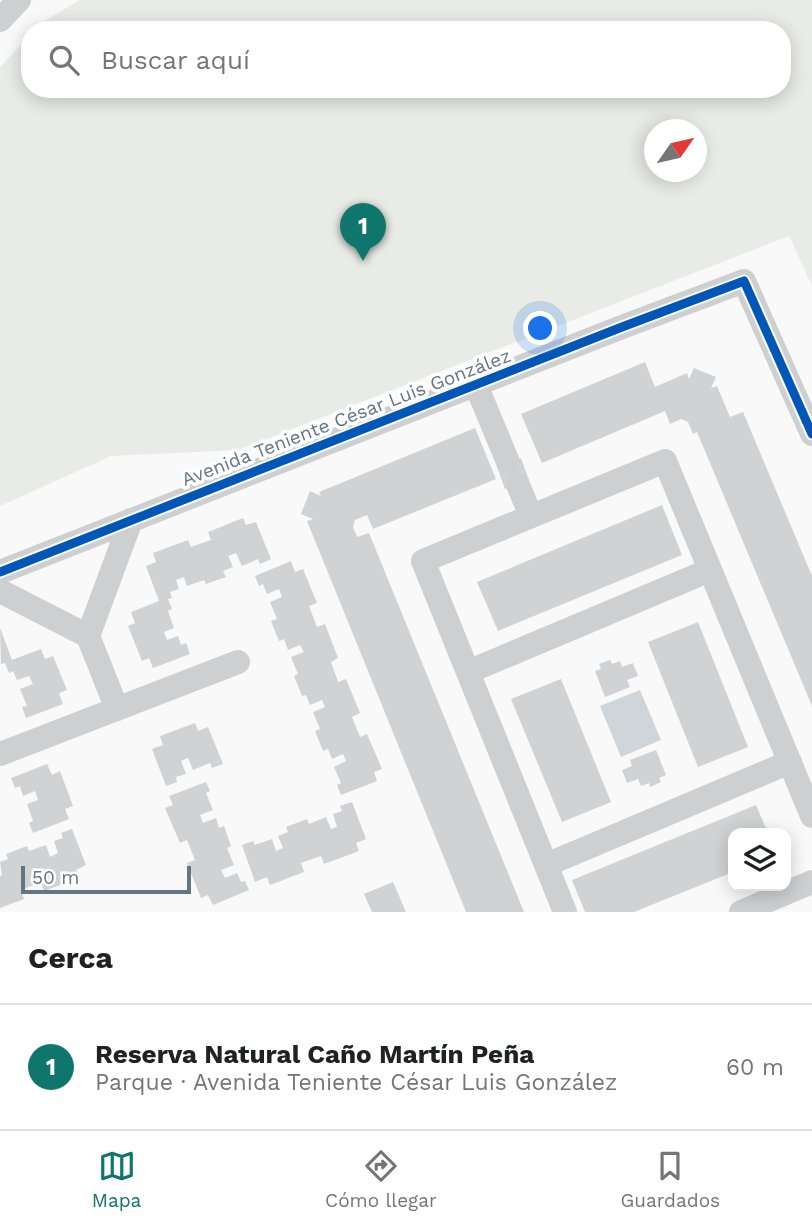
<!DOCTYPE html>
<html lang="es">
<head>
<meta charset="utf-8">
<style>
  body { margin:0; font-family:"Work Sans",sans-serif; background:#f6f6f6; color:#202124 }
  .controls { position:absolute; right:21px; bottom:21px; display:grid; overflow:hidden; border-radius:14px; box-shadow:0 4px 18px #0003 }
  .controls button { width:63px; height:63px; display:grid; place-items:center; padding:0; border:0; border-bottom:2px solid #e0e0e0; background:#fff; color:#202124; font:35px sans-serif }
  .compass { position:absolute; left:644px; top:119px; width:63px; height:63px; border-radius:50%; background:#fff; box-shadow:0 4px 18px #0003; rotate:56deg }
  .scale { position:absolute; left:21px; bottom:18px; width:170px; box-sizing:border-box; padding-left:7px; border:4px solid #657683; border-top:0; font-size:19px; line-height:24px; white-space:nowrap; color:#657683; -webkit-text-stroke:5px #fff; paint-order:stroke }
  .you { position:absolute; left:541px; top:329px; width:24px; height:24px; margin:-18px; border:5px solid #fff; border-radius:50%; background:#1a73e8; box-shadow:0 0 0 10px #1a73e833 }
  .badge { display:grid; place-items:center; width:46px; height:46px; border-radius:50%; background:#0f766e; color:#fff; font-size:23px; font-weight:700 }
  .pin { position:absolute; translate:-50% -58px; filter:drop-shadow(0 2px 4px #0008) }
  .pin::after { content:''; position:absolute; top:37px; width:24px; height:21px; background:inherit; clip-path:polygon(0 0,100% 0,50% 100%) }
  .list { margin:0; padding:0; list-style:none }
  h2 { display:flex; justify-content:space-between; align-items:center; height:91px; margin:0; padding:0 28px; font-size:30px }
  h2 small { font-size:23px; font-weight:400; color:#757577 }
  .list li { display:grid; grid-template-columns:46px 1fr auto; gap:21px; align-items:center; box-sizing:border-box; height:126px; padding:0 28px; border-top:2px solid #e0e0e0 }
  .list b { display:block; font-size:26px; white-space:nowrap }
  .list p { margin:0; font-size:23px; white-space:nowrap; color:#757577 }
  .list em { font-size:23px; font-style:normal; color:#757577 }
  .icon { flex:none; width:38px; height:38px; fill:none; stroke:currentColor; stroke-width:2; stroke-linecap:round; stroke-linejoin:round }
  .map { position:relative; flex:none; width:812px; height:912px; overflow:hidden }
  .search { position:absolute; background:#fff; box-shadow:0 4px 18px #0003; left:21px; right:21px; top:21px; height:77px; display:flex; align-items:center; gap:18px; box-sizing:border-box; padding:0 24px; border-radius:28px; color:#757577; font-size:26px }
  .sheet { height:217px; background:#fff }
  nav { display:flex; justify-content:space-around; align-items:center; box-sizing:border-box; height:98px; border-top:2px solid #e0e0e0; background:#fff; font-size:19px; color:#757577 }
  nav a { display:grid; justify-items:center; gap:4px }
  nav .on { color:#0f766e }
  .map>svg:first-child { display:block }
  .green { fill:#e8ebe6; fill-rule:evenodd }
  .water { fill:#ced6d9 }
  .building { fill:#d0d2d3 }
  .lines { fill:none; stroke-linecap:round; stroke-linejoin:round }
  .minor { stroke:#cecfd0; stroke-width:24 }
  .cycleway-casing { stroke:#fff; stroke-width:13 }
  .cycleway { stroke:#0057b8; stroke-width:9 }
  .labels { text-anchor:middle; stroke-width:7; stroke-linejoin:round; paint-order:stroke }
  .street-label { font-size:19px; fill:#657683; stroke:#fff }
</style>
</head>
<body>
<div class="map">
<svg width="812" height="912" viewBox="0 0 812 912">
  <rect width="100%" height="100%" fill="#f9f9f9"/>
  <path class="green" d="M80,0H812V286L789,236L238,450L111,456L0,506V67L30,35V89H782V30H34L41,23ZM654,130H696V172H654Z"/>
  <path class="water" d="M640,690L661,740L621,757L600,706Z"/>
  <path class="building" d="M645,362L655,387L687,373L689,379L694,368L716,377L711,388L717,386L730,417L743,412L812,576V706L697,432L693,434L688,422L681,419L670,424L665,411L542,463L521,414Z
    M475,428L496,479L373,529L367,515L355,520L353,527L357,537L369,533L524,912H466L307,521L313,519L301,514L310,491L321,496L319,492Z
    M521,458L529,480L505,489L497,467Z
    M662,505L682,555L498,631L477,582Z
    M243,518L246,525L256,522L271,559L260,564L258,559L242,566L236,553L228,556L233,567L223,571L226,577L206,584L204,580L187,586L184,577L176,580L179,589L170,592L172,598L168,599L172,609L168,611L174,628L164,632L167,640L178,636L181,645L186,643L190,654L153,668L149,658L142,661L128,626L135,623L131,612L159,601L146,566L156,562L153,553L188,540L191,547L211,540L208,532Z
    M291,561L295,572L303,569L317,603L309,606L317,627L325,624L338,658L331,662L338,682L346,679L360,713L352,717L360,737L367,734L382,769L374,772L377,781L341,795L337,785L341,783L334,767L346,761L343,754L332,759L328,749L323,751L315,731L320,729L313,712L325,707L322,700L310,705L306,695L302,696L294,676L298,674L291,657L304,652L300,645L288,650L284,639L279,641L271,621L277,619L270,602L282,597L279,589L267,594L263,584L259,586L255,576Z
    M698,622L748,747L698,767L648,642Z
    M0,628L12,660L41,649L45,659L53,656L67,690L59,693L63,704L26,718L22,707L27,706L20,689L33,684L29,676L17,680L13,671L9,673L5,663L1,664Z
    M610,660L612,664L620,661L622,667L633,663L638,676L627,680L630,687L605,697L595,671L601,669L599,664Z
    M561,679L611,802L562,822L511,699Z
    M195,723L198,731L208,727L223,764L212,768L210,763L193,770L188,758L181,761L186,774L176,777L177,782L166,786L152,749L163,745L160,736Z
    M656,750L666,775L659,778L661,782L650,787L649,783L641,786L638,779L627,783L622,770L632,766L630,760Z
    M47,764L52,775L60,771L73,806L65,809L69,819L33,833L29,823L33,821L27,804L38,800L35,791L23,796L20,786L15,788L11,778Z
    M206,782L210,791L206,793L213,810L200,815L203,823L216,818L219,828L224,826L231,846L227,848L234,865L221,870L225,878L237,873L241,882L245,881L249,890L213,905L208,895L201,898L187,863L195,860L187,840L180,843L165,808L173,805L169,796Z
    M352,802L366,839L356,843L359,851L324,864L321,856L301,863L304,872L270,885L267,877L255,882L242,845L253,841L255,845L272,839L276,851L283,848L278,836L288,832L286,827L307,819L309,824L326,817L331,829L337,827L333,814L342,811L340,806Z
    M756,805L768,833H733V872L634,912H585L572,880Z
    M72,829L86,865L76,870L79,878L44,891L41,882L21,890L24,899L0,908V876L2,875L0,862L8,859L6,854L27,846L29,851L46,845L50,857L58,853L54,841L63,838L61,833Z
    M393,882L406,912H372L364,894Z"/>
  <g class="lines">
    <path class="minor" d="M0,20L19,0
      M476,385L508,462
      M518,485L531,516
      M0,572L622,327L744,281L812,434
      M0,591L88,636L117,709
      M88,636L131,520
      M468,672L710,570
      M0,754L238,662
      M546,865L790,762
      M565,912L423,561L665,461L812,816
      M741,912L812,882"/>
    <g class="cycleway-casing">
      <path id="cycleway" d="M0,572L622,327L744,281L812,434"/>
    </g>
    <use href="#cycleway" class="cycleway"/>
  </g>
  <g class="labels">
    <g class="street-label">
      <text transform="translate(346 417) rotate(-21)" y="7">Avenida Teniente César Luis González</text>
    </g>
  </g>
</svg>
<div class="controls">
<button><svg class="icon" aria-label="layers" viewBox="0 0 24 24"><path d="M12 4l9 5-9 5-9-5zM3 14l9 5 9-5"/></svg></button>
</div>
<svg class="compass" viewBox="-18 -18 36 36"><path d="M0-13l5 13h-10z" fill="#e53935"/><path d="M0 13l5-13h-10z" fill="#757577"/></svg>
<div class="scale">50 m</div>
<div class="you"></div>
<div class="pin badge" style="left:363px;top:261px">1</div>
<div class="search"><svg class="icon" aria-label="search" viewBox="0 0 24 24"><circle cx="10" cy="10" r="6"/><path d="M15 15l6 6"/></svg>Buscar aquí</div>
</div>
<section class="sheet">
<h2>Cerca<small></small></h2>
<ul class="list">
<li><span class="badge">1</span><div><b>Reserva Natural Caño Martín Peña</b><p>Parque · Avenida Teniente César Luis González</p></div><em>60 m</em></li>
</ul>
</section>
<nav>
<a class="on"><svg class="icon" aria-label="map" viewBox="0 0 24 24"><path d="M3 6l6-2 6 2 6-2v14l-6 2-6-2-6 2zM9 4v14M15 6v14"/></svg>Mapa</a>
<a><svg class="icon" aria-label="directions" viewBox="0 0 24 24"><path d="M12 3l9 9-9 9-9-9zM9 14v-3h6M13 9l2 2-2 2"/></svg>Cómo llegar</a>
<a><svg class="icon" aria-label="saved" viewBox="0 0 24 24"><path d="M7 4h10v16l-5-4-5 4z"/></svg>Guardados</a>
</nav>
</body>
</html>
